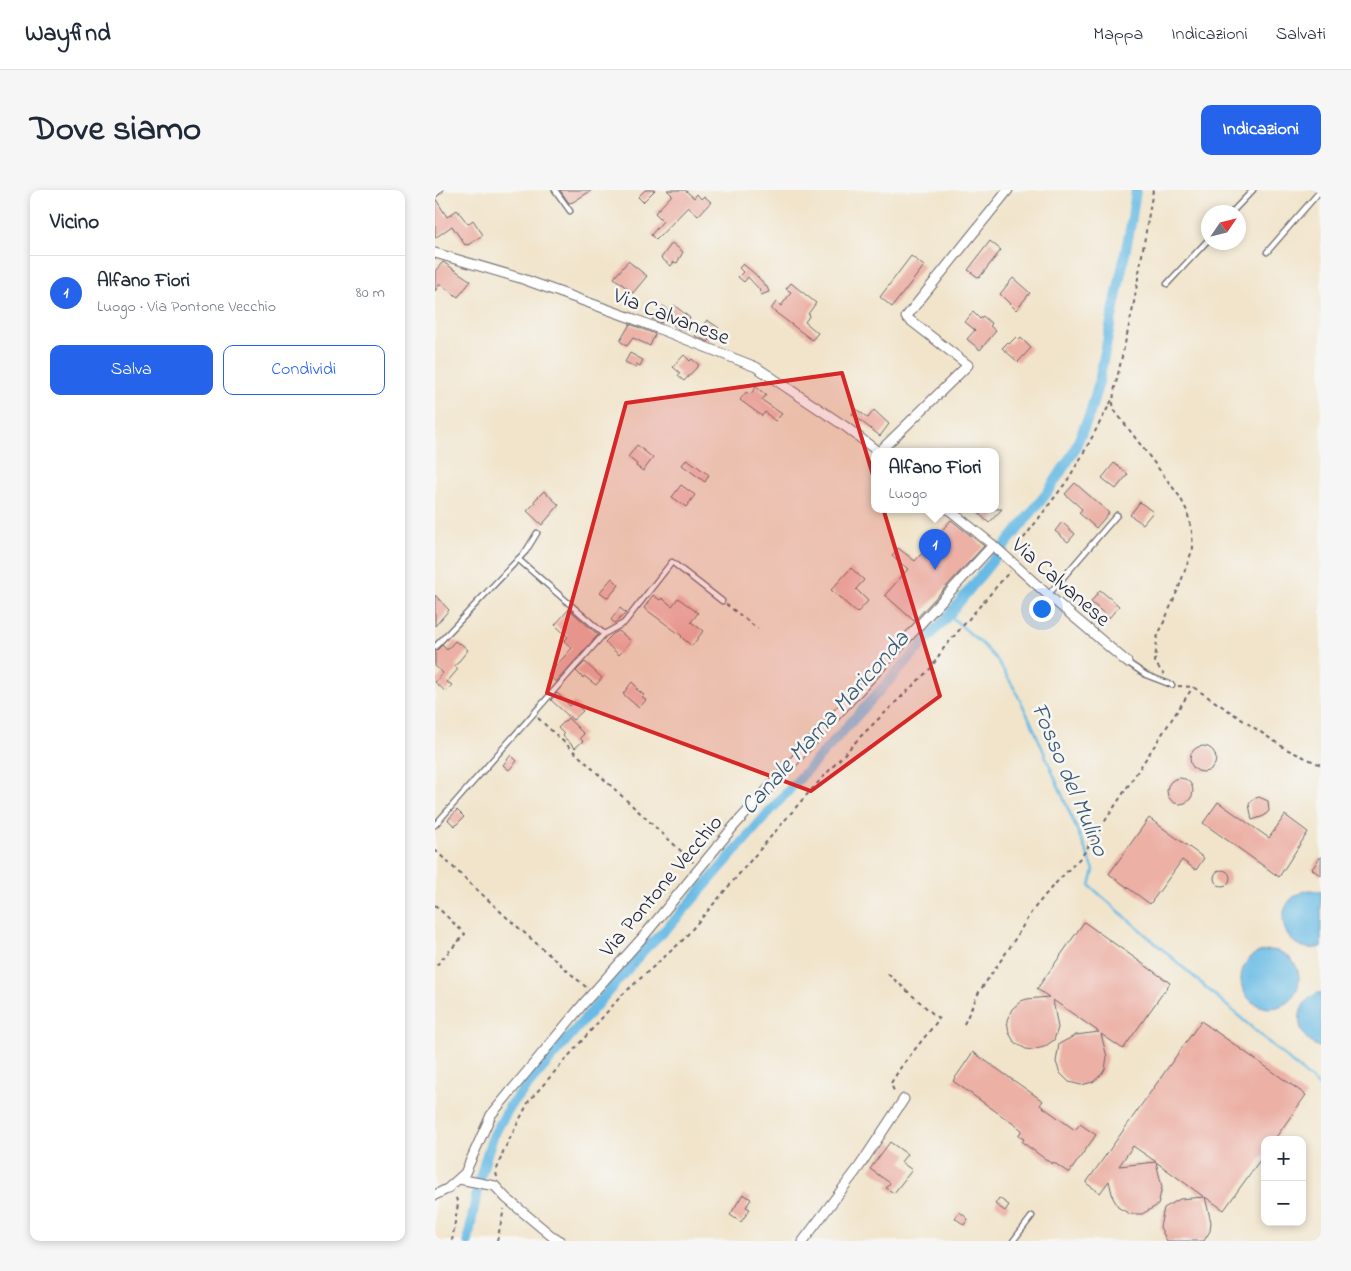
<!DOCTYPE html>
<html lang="it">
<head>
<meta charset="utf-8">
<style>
  body { margin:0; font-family:"Indie Flower",sans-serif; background:#f6f6f7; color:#1f2937 }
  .controls { position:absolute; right:15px; bottom:15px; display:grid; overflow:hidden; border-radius:10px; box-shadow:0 2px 8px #0003 }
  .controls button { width:45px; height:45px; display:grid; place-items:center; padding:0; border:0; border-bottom:1px solid #e0e1e3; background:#fff; color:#1f2937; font:25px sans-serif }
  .compass { position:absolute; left:766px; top:15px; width:45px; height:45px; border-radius:50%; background:#fff; box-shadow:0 2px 8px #0003; rotate:55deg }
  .you { position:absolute; left:606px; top:418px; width:18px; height:18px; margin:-12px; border:4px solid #fff; border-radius:50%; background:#1a73e8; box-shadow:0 0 0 8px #1a73e833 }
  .badge { display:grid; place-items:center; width:32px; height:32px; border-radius:50%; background:#2563eb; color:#fff; font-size:16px; font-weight:700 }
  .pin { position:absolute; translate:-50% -41px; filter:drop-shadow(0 1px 2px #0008) }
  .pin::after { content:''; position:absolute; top:26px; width:18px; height:15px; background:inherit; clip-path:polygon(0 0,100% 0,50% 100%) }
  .popup { position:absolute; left:436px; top:258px; width:128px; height:65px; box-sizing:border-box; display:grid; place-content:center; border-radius:10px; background:#fff; filter:drop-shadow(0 1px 4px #0005); font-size:16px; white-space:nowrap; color:#747a83 }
  .popup b { font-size:19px; color:#1f2937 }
  .popup::after { content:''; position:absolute; left:50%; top:100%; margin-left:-10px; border:10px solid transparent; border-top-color:#fff }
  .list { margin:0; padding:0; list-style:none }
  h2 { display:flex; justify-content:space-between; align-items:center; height:65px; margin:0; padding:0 20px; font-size:21px }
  h2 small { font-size:16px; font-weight:400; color:#747a83 }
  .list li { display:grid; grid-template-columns:32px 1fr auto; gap:15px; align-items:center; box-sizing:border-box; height:75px; padding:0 20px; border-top:1px solid #e0e1e3 }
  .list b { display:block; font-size:19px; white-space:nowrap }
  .list p { margin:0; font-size:16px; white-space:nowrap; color:#747a83 }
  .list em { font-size:16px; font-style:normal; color:#747a83 }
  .actions { display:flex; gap:10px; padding:15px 20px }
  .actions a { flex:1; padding:11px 0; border:1px solid #2563eb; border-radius:10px; text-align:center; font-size:18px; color:#2563eb }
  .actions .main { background:#2563eb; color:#fff }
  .map { position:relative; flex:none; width:886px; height:1051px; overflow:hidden; border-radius:10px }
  header { display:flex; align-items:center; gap:30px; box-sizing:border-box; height:70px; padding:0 25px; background:#fff; border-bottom:1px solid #e0e1e3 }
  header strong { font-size:24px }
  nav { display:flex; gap:28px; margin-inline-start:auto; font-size:18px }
  .intro { display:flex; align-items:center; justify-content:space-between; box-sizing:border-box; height:120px; padding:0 30px }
  h1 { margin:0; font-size:35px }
  .button { padding:12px 22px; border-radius:10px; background:#2563eb; color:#fff; font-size:18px; font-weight:700 }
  main { display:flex; gap:30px; padding:0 30px }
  aside { flex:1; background:#fff; border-radius:10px; box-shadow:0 2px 8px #0003 }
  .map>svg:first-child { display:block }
  .water { fill:#69bbe5; stroke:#466e90 }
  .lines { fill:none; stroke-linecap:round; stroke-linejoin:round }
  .stream { stroke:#69bbe5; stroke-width:2.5 }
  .canal { stroke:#69bbe5; stroke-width:10 }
  .building { fill:#ecb0a5; fill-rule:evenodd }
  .service-casing { stroke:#6a666d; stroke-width:7 }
  .minor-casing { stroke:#6a666d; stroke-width:11 }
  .path { stroke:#6a666d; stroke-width:2; stroke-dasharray:4 4; stroke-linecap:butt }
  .service { stroke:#fff; stroke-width:4.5 }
  .minor { stroke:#fff; stroke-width:9 }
  .marked { fill:#d62828; fill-opacity:0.2; stroke:#d62828; stroke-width:4; stroke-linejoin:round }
  .labels { text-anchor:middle; stroke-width:5; stroke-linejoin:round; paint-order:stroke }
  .street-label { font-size:22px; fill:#22223b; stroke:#f6f6f2 }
  .water-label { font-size:24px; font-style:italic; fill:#3b5876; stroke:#f6f6f2 }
</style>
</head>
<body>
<header>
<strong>Wayfind</strong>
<nav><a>Mappa</a><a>Indicazioni</a><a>Salvati</a></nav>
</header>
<div class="intro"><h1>Dove siamo</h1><a class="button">Indicazioni</a></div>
<main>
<aside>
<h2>Vicino<small></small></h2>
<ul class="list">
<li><span class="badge">1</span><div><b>Alfano Fiori</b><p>Luogo · Via Pontone Vecchio</p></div><em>80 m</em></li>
</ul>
<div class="actions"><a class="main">Salva</a><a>Condividi</a></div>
</aside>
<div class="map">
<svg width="886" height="1051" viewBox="0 0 886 1051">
  <rect width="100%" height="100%" fill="#f6f6f2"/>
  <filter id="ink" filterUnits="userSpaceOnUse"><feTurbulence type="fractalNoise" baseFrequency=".02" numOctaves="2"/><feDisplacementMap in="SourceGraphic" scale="10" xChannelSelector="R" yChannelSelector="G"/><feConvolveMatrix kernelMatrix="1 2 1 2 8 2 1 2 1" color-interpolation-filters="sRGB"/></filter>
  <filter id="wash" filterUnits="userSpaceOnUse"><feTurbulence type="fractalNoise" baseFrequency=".0096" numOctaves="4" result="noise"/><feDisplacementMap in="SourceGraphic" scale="20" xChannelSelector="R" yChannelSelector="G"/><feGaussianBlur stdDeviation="1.12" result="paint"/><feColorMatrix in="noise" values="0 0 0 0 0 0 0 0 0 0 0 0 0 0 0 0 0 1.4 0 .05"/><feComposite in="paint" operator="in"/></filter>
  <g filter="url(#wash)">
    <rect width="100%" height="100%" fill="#f1e4cb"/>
    <path class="water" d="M873,700L886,701V757C847,767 831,711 873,700Z
      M806 789a29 29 0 1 1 58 0a29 29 0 1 1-58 0Z
      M886,802V858C858,848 857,811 886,802Z"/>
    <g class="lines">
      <path class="stream" d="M514,425L547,454L562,470L579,498L597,534L659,680L655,696L886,898"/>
      <path class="canal" d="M33,1051C39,1016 45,981 58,947C62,937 70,927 75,916L209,760L240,730L334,622L514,425L612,303L638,263L654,226L663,196L696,34L701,0"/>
    </g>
    <g id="blocks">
      <path class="building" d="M125,0H157L138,12L134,13Z
        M210,0H220L208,12L203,7Z
        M232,0H250L259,8L262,4L266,9L269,6L276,12L263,26L253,17L221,50L216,45L228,31L220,23L237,5Z
        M0,8L12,27L22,20L33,34L38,30L48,45L33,55L32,54L30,55L17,36L0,48Z
        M555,51L566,60L544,88L533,80Z
        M237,53L248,62L242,73L239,72L236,76L226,68Z
        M476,66L489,76L457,117L445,107Z
        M193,71L212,86L198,103L179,88Z
        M8,72L36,91L23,107L5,94L0,101V81Z
        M308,74L320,84L332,97L334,102L326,105L324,99L313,87L309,92L303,87L308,82L304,78Z
        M578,88L595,103L581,120L565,104Z
        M356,93L381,113L373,124L375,125L370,132L383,143L377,150L336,119L341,112L346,116L355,104L356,102L351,99Z
        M239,115L255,128L245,140L230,128L226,133L217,129L228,116L235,121Z
        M538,122L545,129L548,126L557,134L555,136L561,141L545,160L532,149L540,140L530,132Z
        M272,130L284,138L273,152L260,146Z
        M195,134L220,144L215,156L198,148L192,156L185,151Z
        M581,147L584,150L586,148L596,158L583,172L567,158L573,152L574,154Z
        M195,163L208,170L205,176L201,174L200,177L190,172Z
        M249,165L255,171L257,169L264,175L249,191L243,186L245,183L238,177Z
        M321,197L331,205L327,210L347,224L340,231L330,222L327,226L305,210L311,202L315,205Z
        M421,219L433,228L439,220L454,234L445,246L417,224Z
        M202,255L218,268L208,281L201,276L202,274L193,267Z
        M252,269L274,285L270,292L247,275Z
        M679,273L693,284L681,299L667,288Z
        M640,293L674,323L661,338L644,323L647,319L630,304Z
        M246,295L260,305L251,317L237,307Z
        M109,301L124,315L107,335L92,321L100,313L99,311Z
        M705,312L718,322L708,334L695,325Z
        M539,319H567L554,333Z
        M516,330L549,356L479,431L450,405L473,379L457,366L463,358L480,371Z
        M627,332L640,344L633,352L620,341Z
        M416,378L429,390L421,399L433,411L422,423L396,400Z
        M177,388L184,395L173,408L165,402Z
        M665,400L684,416L674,428L656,412Z
        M0,405L14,420L0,436Z
        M218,405L225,410L227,408L237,416L243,408L263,423L256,432L268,441L257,456L246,447L247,446L209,418Z
        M185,418L191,423L180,433L176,430Z
        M134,419L163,445L121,492L113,485L137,458L129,451L133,447L120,435Z
        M184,441L196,451L184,465L170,452L178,444Z
        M20,451L24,454L25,453L33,460L20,476L23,479L12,492L17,495L11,502L0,492L8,483L0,476V462L7,455L12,460Z
        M150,472L167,488L161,495L149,486L148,488L141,481Z
        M197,492L203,498L201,499L209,505L207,507L211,510L204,518L188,504Z
        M122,503L135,516L139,512L148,521L138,530L116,510Z
        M133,528L149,544L145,548L148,551L140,558L128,546L129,544L123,538Z
        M755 569a13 13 0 1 1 26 0a13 13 0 1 1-26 0Z
        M76,565L82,571L74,580L68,575Z
        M732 601a13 13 0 1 1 26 0a13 13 0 1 1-26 0Z
        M824,607L833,611L834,621L829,626L817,630L814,614L818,609Z
        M783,612L834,648L850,625L873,642L844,687L768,633Z
        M22,620L29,627L20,636L13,630Z
        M714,628L769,668L761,680L747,670L715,714L674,684Z
        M886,666V686L877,679Z
        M779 688a8 8 0 1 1 16 0a8 8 0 1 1-16 0Z
        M649,732L735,793L688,859L666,844L672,867L670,879L667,884L658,892L646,895L634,892L625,883L621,872L624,854L641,845L664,842L618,810L623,838L619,850L609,857L597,860L591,859L580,853L574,843L572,830L577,819L586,811L592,809L614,807L602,799Z
        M766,831L871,905L839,950H830V963L789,1020L770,1007L776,1032L775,1041L769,1051H732L725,1037L729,1018L745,1009L769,1007L721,972L727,997L723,1015L707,1024H695L684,1018L678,1008L674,991L665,1003L651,993ZM698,956L714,967L721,972L684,976Z
        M538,862L608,911L605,915L640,940L645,934L661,945L634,983L618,972L617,974L587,952L589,949L583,946L587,940L518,891Z
        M455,952L472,964L466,972L477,980L459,1003L451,998L455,993L435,979Z
        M308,1004L316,1009L311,1017L315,1019L306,1032L295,1025Z
        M564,1008L574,1015L570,1021L560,1014Z
        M525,1022L533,1029L529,1035L520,1028Z"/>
    </g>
  </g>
  <g filter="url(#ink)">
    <use href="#blocks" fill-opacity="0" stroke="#6a666d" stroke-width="1"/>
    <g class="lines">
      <g class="service-casing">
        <path id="service" d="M120,0L135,21
          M0,4L5,0
          M797,22L818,0
          M832,62L886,0
          M732,94L774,49
          M83,369L169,444L189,433L237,372L287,411
          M613,405L682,325
          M0,457L91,361L102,343
          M692,472L711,485L737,495
          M0,635L169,444
          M578,1051L597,1026"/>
      </g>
      <g class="minor-casing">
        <path id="minor" d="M0,63L85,88L199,129L321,177L411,237L442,261
          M445,261L533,175L471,127L573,0
          M513,319L558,355L613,405L692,472
          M24,989L60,996L71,1008L119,1048L125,1051
          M0,1005L12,999L30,983L56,925L149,813L208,747L299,636L558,355
          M368,1051L424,977L469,909"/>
      </g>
      <path class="path" d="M718,0L698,118L679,202L678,214L680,221L745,307L752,321L757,342L758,358L744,397L722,448L720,473L729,484
        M579,361L632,291L647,266L678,208
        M291,414L323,439
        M743,496L758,497L851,559L886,575
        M103,528L259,673
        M0,660L68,724L152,798
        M0,715L30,744L0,777
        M453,784L504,829L466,877L456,893L458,899L462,903
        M529,834L544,802L575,757L597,721L616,698L647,666L758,497
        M62,987L61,982L68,962L94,911L187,805L247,751L368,609L426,546L496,478L508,459L575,381
        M17,1051L23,1014L20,1005
        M62,1051L69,1019"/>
      <use href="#service" class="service"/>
      <use href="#minor" class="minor"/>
    </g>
  </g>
  <path class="marked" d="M407,183L505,506L376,601L112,503L191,213Z"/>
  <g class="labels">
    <g class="street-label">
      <text transform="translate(237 125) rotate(21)" y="8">Via Calvanese</text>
      <text transform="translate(627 391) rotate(41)" y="8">Via Calvanese</text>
      <text transform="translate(225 695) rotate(-50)" y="8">Via Pontone Vecchio</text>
    </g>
    <g class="water-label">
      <text transform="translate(389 532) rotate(-48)" y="8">Canale Marna Mariconda</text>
      <text transform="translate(636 589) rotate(67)" y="8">Fosso del Mulino</text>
    </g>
  </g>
</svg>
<div class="controls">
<button>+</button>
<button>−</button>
</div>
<svg class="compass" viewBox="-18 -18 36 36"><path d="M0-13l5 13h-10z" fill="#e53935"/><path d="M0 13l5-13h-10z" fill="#747a83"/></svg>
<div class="you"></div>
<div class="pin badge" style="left:500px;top:380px">1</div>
<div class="popup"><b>Alfano Fiori</b>Luogo</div>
</div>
</main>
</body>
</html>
